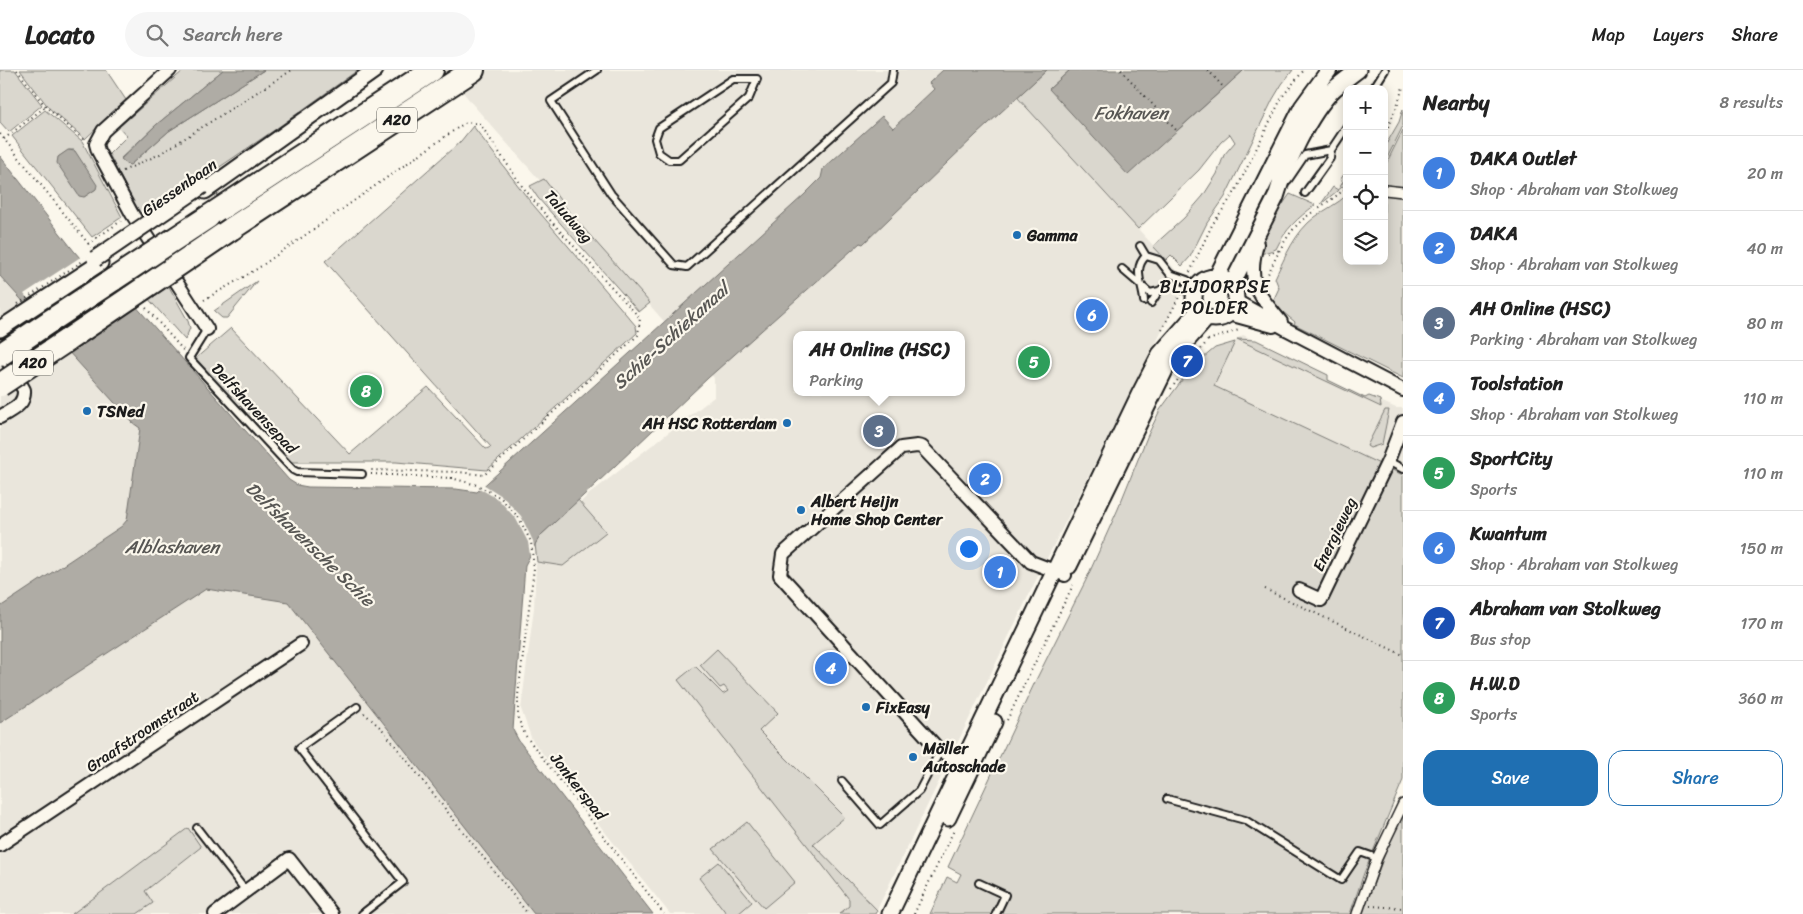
<!DOCTYPE html>
<html lang="en">
<head>
<meta charset="utf-8">
<style>
  body { margin:0; font-family:Sriracha,sans-serif; background:#f6f6f6; color:#222 }
  .controls { position:absolute; right:15px; top:15px; display:grid; overflow:hidden; border-radius:10px; box-shadow:0 2px 12px #0003 }
  .controls button { width:45px; height:45px; display:grid; place-items:center; padding:0; border:0; border-bottom:1px solid #e0e0e0; background:#fff; color:#222; font:25px sans-serif }
  .you { position:absolute; left:968px; top:478px; width:18px; height:18px; margin:-12px; border:4px solid #fff; border-radius:50%; background:#1a73e8; box-shadow:0 0 0 8px #1a73e833 }
  .badge { display:grid; place-items:center; width:32px; height:32px; border-radius:50%; background:#1f6fb2; color:#fff; font-size:16px; font-weight:700 }
  .pin { position:absolute; translate:-50% -50%; border:2px solid #fff; box-shadow:0 1px 5px #0006 }
  .popup { position:absolute; left:793px; top:261px; width:172px; height:65px; box-sizing:border-box; display:grid; place-content:center; border-radius:10px; background:#fff; filter:drop-shadow(0 1px 4px #0005); font-size:16px; white-space:nowrap; color:#767676 }
  .popup b { font-size:19px; color:#222 }
  .popup::after { content:''; position:absolute; left:50%; top:100%; margin-left:-10px; border:10px solid transparent; border-top-color:#fff }
  .list { margin:0; padding:0; list-style:none }
  h2 { display:flex; justify-content:space-between; align-items:center; height:65px; margin:0; padding:0 20px; font-size:21px }
  h2 small { font-size:16px; font-weight:400; color:#767676 }
  .list li { display:grid; grid-template-columns:32px 1fr auto; gap:15px; align-items:center; box-sizing:border-box; height:75px; padding:0 20px; border-top:1px solid #e0e0e0 }
  .list b { display:block; font-size:19px; white-space:nowrap }
  .list p { margin:0; font-size:16px; white-space:nowrap; color:#767676 }
  .list em { font-size:16px; font-style:normal; color:#767676 }
  .actions { display:flex; gap:10px; padding:15px 20px }
  .actions a { flex:1; padding:11px 0; border:1px solid #1f6fb2; border-radius:15px; text-align:center; font-size:18px; color:#1f6fb2 }
  .actions .main { background:#1f6fb2; color:#fff }
  .icon { flex:none; width:28px; height:28px; fill:none; stroke:currentColor; stroke-width:2; stroke-linecap:round; stroke-linejoin:round }
  .map { position:relative; flex:none; width:1403px; height:844px; overflow:hidden }
  header { display:flex; align-items:center; gap:30px; box-sizing:border-box; height:70px; padding:0 25px; background:#fff; border-bottom:1px solid #e0e0e0 }
  header strong { font-size:24px }
  nav { display:flex; gap:28px; margin-inline-start:auto; font-size:18px }
  .search { width:350px; height:45px; background:#f6f6f6; display:flex; align-items:center; gap:12px; box-sizing:border-box; padding:0 18px; border-radius:28px; color:#767676; font-size:19px }
  main { display:flex }
  aside { flex:1; background:#fff }
  .map>svg:first-child { display:block }
  .built { fill:#eae6dc; fill-rule:evenodd }
  .green { fill:#dad7ce; stroke:#7b7a75; fill-rule:evenodd }
  .water { fill:#afaca5; stroke:#74726e }
  .pier { fill:#fbf7ec }
  .lines { fill:none; stroke-linecap:round; stroke-linejoin:round }
  .service-casing { stroke:#1c1c1c; stroke-width:10 }
  .pedestrian-casing { stroke:#1c1c1c; stroke-width:12 }
  .minor-casing { stroke:#1c1c1c; stroke-width:16 }
  .tertiary-casing { stroke:#1c1c1c; stroke-width:19 }
  .motorway-casing { stroke:#1c1c1c; stroke-width:26 }
  .path { stroke:#1c1c1c; stroke-width:2; stroke-dasharray:1 4; stroke-linecap:butt }
  .service { stroke:#fbf7ec; stroke-width:6 }
  .pedestrian { stroke:#fbf7ec; stroke-width:9 }
  .minor { stroke:#fbf7ec; stroke-width:12 }
  .tertiary { stroke:#fbf7ec; stroke-width:15 }
  .motorway { stroke:#fbf7ec; stroke-width:22 }
  .tertiary-bridge-casing { stroke:#1c1c1c; stroke-width:19; stroke-linecap:butt }
  .motorway-bridge-casing { stroke:#1c1c1c; stroke-width:26; stroke-linecap:butt }
  .path-bridge { stroke:#1c1c1c; stroke-width:2; stroke-dasharray:1 4; stroke-linecap:butt }
  .tertiary-bridge { stroke:#fbf7ec; stroke-width:15 }
  .motorway-bridge { stroke:#fbf7ec; stroke-width:22 }
  .poi-dot { fill:#1f6fb2; stroke:#fbf7ec; stroke-width:2 }
  .labels { text-anchor:middle; stroke-width:4.5; stroke-linejoin:round; paint-order:stroke }
  .shield { fill:#fbf7ec; stroke:#5f5e5a; stroke-width:1 }
  .shield-label { font-size:15px; font-weight:bold; fill:#1c1c1c }
  .street-label { font-size:16px; fill:#1c1c1c; stroke:#fbf7ec }
  .poi-label { font-size:16px; font-weight:bold; fill:#1c1c1c; stroke:#fbf7ec; text-anchor:start }
  .water-label { font-size:18px; font-style:italic; fill:#575653; stroke:#fbf7ec }
  .neighbourhood-label { font-size:18px; letter-spacing:1px; fill:#1c1c1c; stroke:#fbf7ec }
</style>
</head>
<body>
<header>
<strong>Locato</strong>
<div class="search"><svg class="icon" aria-label="search" viewBox="0 0 24 24"><circle cx="10" cy="10" r="6"/><path d="M15 15l6 6"/></svg>Search here</div>
<nav><a>Map</a><a>Layers</a><a>Share</a></nav>
</header>
<main>
<div class="map">
<svg width="1403" height="844" viewBox="0 0 1403 844">
  <rect width="100%" height="100%" fill="#fbf7ec"/>
  <filter id="ink" filterUnits="userSpaceOnUse"><feTurbulence type="fractalNoise" baseFrequency=".02" numOctaves="2"/><feDisplacementMap in="SourceGraphic" scale="10" xChannelSelector="R" yChannelSelector="G"/><feConvolveMatrix kernelMatrix="1 2 1 2 8 2 1 2 1" color-interpolation-filters="sRGB"/></filter>
  <g filter="url(#ink)">
    <path class="built" d="M445,0H992L1184,209L1177,231L1035,512L875,844H670L532,670L521,639L534,538L537,476L588,425L714,327V308L475,37ZM796,265H962V322H796Z
      M0,183L145,350L143,456L0,555Z
      M1243,265L1328,305V310L1365,328L1369,326L1396,338H1403V405L1209,314L1237,269Z
      M193,500L303,528L554,844H0V631Z"/>
    <path class="green" d="M0,0H15L42,35L9,62L0,52Z
      M20,0H106L126,30L85,69L49,38Z
      M184,0H223L156,55L121,88L130,95L169,61L264,0H358L273,61L144,148L134,133L109,84L127,66L119,57Z
      M1047,0H1070L1049,19L1177,61L1244,0H1293L1282,14L1273,29L1225,127L1207,153L1190,187L1182,196L1171,185L1166,190L1153,176L1184,148L1203,126L1217,104L1224,85L1235,72L1230,64L1221,72L1199,100L1138,159L1017,27Z
      M1403,39V56L1384,94V78L1399,52Z
      M45,40L82,71L122,147L92,167L12,66ZM69,80H74L96,119L84,127L58,87Z
      M473,56L529,130L636,256L637,263L487,400L396,392H290L195,289L231,258L350,384L428,317L486,379L491,377L325,191L461,71Z
      M1403,60V308L1294,254L1295,252L1272,233L1279,218L1275,208C1285,187 1295,162 1315,147C1326,139 1337,134 1347,125V191H1384V98Z
      M1347,100V113L1321,134L1333,117L1338,120L1343,112L1340,110Z
      M544,109L570,143L650,233L639,242L538,128L530,116Z
      M1290,124L1315,135C1297,149 1286,158 1276,179L1258,185C1264,161 1276,144 1290,124Z
      M257,211L227,248H222L214,241Z
      M167,213L188,251L190,258L185,270L146,226Z
      M1237,269L1256,270L1328,305V310L1365,328L1369,326L1380,330L1381,337Z
      M1235,272L1214,316L1403,405V710L1364,803L1350,844H930L947,807L957,812L961,804L948,797L1035,612L1086,510L1118,439L1147,367L1160,340L1191,298L1215,278Z
      M1385,340H1389L1382,374L1370,378L1367,376Z
      M578,430L606,462L563,496L537,492L535,474L541,465Z
      M717,579L778,643L759,661L845,747L813,774L877,840L875,844H839L849,836V829L678,610L694,597H696L723,624L728,621L724,616L720,618L700,595Z
      M1403,737V844H1362Z
      M747,752L795,812L764,838L713,779Z
      M188,758L201,777L145,821L153,833L137,844H72Z
      M719,792L752,832L738,844H727L699,808Z"/>
    <path class="water" d="M223,0H264L169,61L130,95L127,94L121,89L156,55Z
      M943,0H1047L976,65L863,174L860,173L708,308L597,413L541,465C534,474 531,485 525,495L513,660L519,671L653,844H534L288,532L206,519L0,653V537L122,456L127,450L140,358L133,353L0,206V86L74,181L117,231L134,234L289,410L297,415L308,417L456,419L477,422L804,125L821,108L823,99L882,46L893,58L934,19L929,13Z
      M1070,0H1244L1128,105L1049,19Z
      M68,80L75,81L97,115L96,119L84,127L79,126L57,93L58,87Z"/>
    <path class="pier" d="M82,186L115,225L65,283L22,235L29,230L24,224Z
      M483,414L502,426L521,446L533,471L535,483L531,491L528,472L516,449L499,430L479,418Z"/>
    <g class="lines">
      <g class="service-casing">
        <path id="service" d="M597,0L551,31L611,124L674,195L687,197L891,13L893,0
          M733,9H757L749,28L679,90H669L659,83L655,69L659,58Z
          M1373,19L1385,0
          M1288,110L1305,85L1331,80L1347,56
          M1305,123L1330,88L1331,80
          M1140,176L1146,186L1159,190L1170,204L1187,210L1197,217
          M1122,199L1150,223L1159,221L1169,214L1194,224
          M1144,231C1143,215 1132,199 1146,186
          M1151,233L1158,222
          M207,259L189,288L293,400L297,402L362,404
          M1388,391L1403,399
          M357,637L299,678L403,812L362,844
          M842,711L880,755L919,721L940,681
          M1167,729L1245,750L1341,810L1360,782L1377,788
          M197,758L245,820
          M979,813L1005,825L996,844"/>
      </g>
      <g class="pedestrian-casing">
        <path id="pedestrian" d="M1385,120L1403,122
          M1357,844L1377,788L1403,734"/>
      </g>
      <g class="minor-casing">
        <path id="minor" d="M170,0L103,61L96,74L98,81L132,144L207,259
          M1257,174C1246,214 1258,223 1281,252
          M1236,231L1288,260L1403,320
          M1229,244L1273,256
          M0,347C12,339 25,336 24,320L1,279
          M1299,520L1321,530L1388,391L1403,352
          M971,695L940,681L780,505L783,484L901,378L917,376L922,377L1031,492L1065,505
          M0,775L301,574
          M215,844L289,789L332,844"/>
      </g>
      <g class="tertiary-casing">
        <path id="tertiary" d="M205,121L375,0
          M1217,206L1302,37L1329,0
          M1194 228a21 21 0 1 1 42 0a21 21 0 1 1-42 0Z
          M1232,214L1276,127C1285,95 1310,43 1334,19C1342,12 1350,6 1358,0
          M0,259L100,193
          M1069,496L1170,290L1207,248
          M948,748L994,652
          M890,844L1139,325L1160,284L1198,241"/>
      </g>
      <g class="motorway-casing">
        <path id="motorway" d="M208,147L432,0
          M231,159L473,0
          M49,252L114,209
          M66,271L131,227"/>
      </g>
      <path class="path" d="M17,0L46,37L84,70
        M1121,0L1177,61
        M1208,0L1224,18
        M0,64L91,177
        M1384,66L1397,36L1403,17
        M4,69L45,37
        M123,101L160,84L292,0
        M88,174L121,151
        M1268,184L1280,180
        M1190,202L1212,155L1235,122L1282,27L1304,0
        M1266,208C1277,186 1286,162 1306,147C1320,136 1334,129 1347,117
        M204,230L257,199L466,52L480,54L522,116L549,149L640,248L638,265L484,405L459,402L369,400
        M146,238L183,280
        M1162,260L1179,227
        M1208,270L1239,260
        M1171,319L1208,270
        M371,404L451,408L477,415L501,428L519,448L531,472L534,498L518,625V648L525,665L664,844
        M1265,519L1403,585
        M364,643L382,659L528,844
        M1007,650L1073,515
        M1370,836L1403,838
        M914,844L954,760"/>
      <use href="#service" class="service"/>
      <use href="#pedestrian" class="pedestrian"/>
      <use href="#minor" class="minor"/>
      <use href="#tertiary" class="tertiary"/>
      <use href="#motorway" class="motorway"/>
      <g class="tertiary-bridge-casing">
        <path id="tertiary-bridge" d="M95,189L202,116"/>
      </g>
      <g class="motorway-bridge-casing">
        <path id="motorway-bridge" d="M114,209L208,147
          M131,227L231,159
          M0,285L49,252
          M0,315L66,271"/>
      </g>
      <path class="path-bridge" d="M18,234L83,191"/>
      <use href="#tertiary-bridge" class="tertiary-bridge"/>
      <use href="#motorway-bridge" class="motorway-bridge"/>
    </g>
  </g>
  <g class="poi-dot">
    <circle cx="1017" cy="165" r="5"/>
    <circle cx="87" cy="341" r="5"/>
    <circle cx="787" cy="353" r="5"/>
    <circle cx="801" cy="440" r="5"/>
    <circle cx="866" cy="637" r="5"/>
    <circle cx="913" cy="687" r="5"/>
  </g>
  <g class="labels">
    <g class="shield">
      <rect x="377" y="37.5" width="40" height="25" rx="4"/>
      <rect x="13" y="280.5" width="40" height="25" rx="4"/>
    </g>
    <g class="shield-label">
      <text x="397" y="55">A20</text>
      <text x="33" y="298">A20</text>
    </g>
    <g class="street-label">
      <text transform="translate(179 117) rotate(-35)" y="6">Giessenbaan</text>
      <text transform="translate(569 146) rotate(49)" y="6">Taludweg</text>
      <text transform="translate(255 338) rotate(47)" y="6">Delfshavensepad</text>
      <text transform="translate(1334 464) rotate(-64)" y="6">Energieweg</text>
      <text transform="translate(142 661) rotate(-34)" y="6">Graafstroomstraat</text>
      <text transform="translate(579 716) rotate(52)" y="6">Jonkerspad</text>
    </g>
    <g class="poi-label">
      <text x="1027" y="171">Gamma</text>
      <text x="97" y="347">TSNed</text>
      <text x="777" y="359" text-anchor="end">AH HSC Rotterdam</text>
      <text x="811" y="437">Albert Heijn<tspan x="811" dy="18">Home Shop Center</tspan></text>
      <text x="876" y="643">FixEasy</text>
      <text x="923" y="684">Möller<tspan x="923" dy="18">Autoschade</tspan></text>
    </g>
    <g class="water-label">
      <text x="1131" y="49">Fokhaven</text>
      <text transform="translate(671 266) rotate(-42)" y="6">Schie-Schiekanaal</text>
      <text transform="translate(310 474) rotate(44)" y="6">Delfshavensche Schie</text>
      <text x="172" y="483">Alblashaven</text>
    </g>
    <g class="neighbourhood-label">
      <text x="1215" y="223">BLIJDORPSE<tspan x="1215" dy="21">POLDER</tspan></text>
    </g>
  </g>
</svg>
<div class="controls">
<button>+</button>
<button>−</button>
<button><svg class="icon" aria-label="locate" viewBox="0 0 24 24"><circle cx="12" cy="12" r="6"/><path d="M12 2v4M12 18v4M2 12h4M18 12h4"/></svg></button>
<button><svg class="icon" aria-label="layers" viewBox="0 0 24 24"><path d="M12 4l9 5-9 5-9-5zM3 14l9 5 9-5"/></svg></button>
</div>
<div class="you"></div>
<div class="pin badge" style="left:1000px;top:502px;background:#3f7fe0">1</div>
<div class="pin badge" style="left:985px;top:409px;background:#3f7fe0">2</div>
<div class="pin badge" style="left:879px;top:361px;background:#5c6f8a">3</div>
<div class="popup"><b>AH Online (HSC)</b>Parking</div>
<div class="pin badge" style="left:831px;top:598px;background:#3f7fe0">4</div>
<div class="pin badge" style="left:1034px;top:292px;background:#2e9e5b">5</div>
<div class="pin badge" style="left:1092px;top:245px;background:#3f7fe0">6</div>
<div class="pin badge" style="left:1187px;top:291px;background:#1a4fb4">7</div>
<div class="pin badge" style="left:366px;top:321px;background:#2e9e5b">8</div>
</div>
<aside>
<h2>Nearby<small>8 results</small></h2>
<ul class="list">
<li><span class="badge" style="background:#3f7fe0">1</span><div><b>DAKA Outlet</b><p>Shop · Abraham van Stolkweg</p></div><em>20 m</em></li>
<li><span class="badge" style="background:#3f7fe0">2</span><div><b>DAKA</b><p>Shop · Abraham van Stolkweg</p></div><em>40 m</em></li>
<li><span class="badge" style="background:#5c6f8a">3</span><div><b>AH Online (HSC)</b><p>Parking · Abraham van Stolkweg</p></div><em>80 m</em></li>
<li><span class="badge" style="background:#3f7fe0">4</span><div><b>Toolstation</b><p>Shop · Abraham van Stolkweg</p></div><em>110 m</em></li>
<li><span class="badge" style="background:#2e9e5b">5</span><div><b>SportCity</b><p>Sports</p></div><em>110 m</em></li>
<li><span class="badge" style="background:#3f7fe0">6</span><div><b>Kwantum</b><p>Shop · Abraham van Stolkweg</p></div><em>150 m</em></li>
<li><span class="badge" style="background:#1a4fb4">7</span><div><b>Abraham van Stolkweg</b><p>Bus stop</p></div><em>170 m</em></li>
<li><span class="badge" style="background:#2e9e5b">8</span><div><b>H.W.D</b><p>Sports</p></div><em>360 m</em></li>
</ul>
<div class="actions"><a class="main">Save</a><a>Share</a></div>
</aside>
</main>
</body>
</html>
